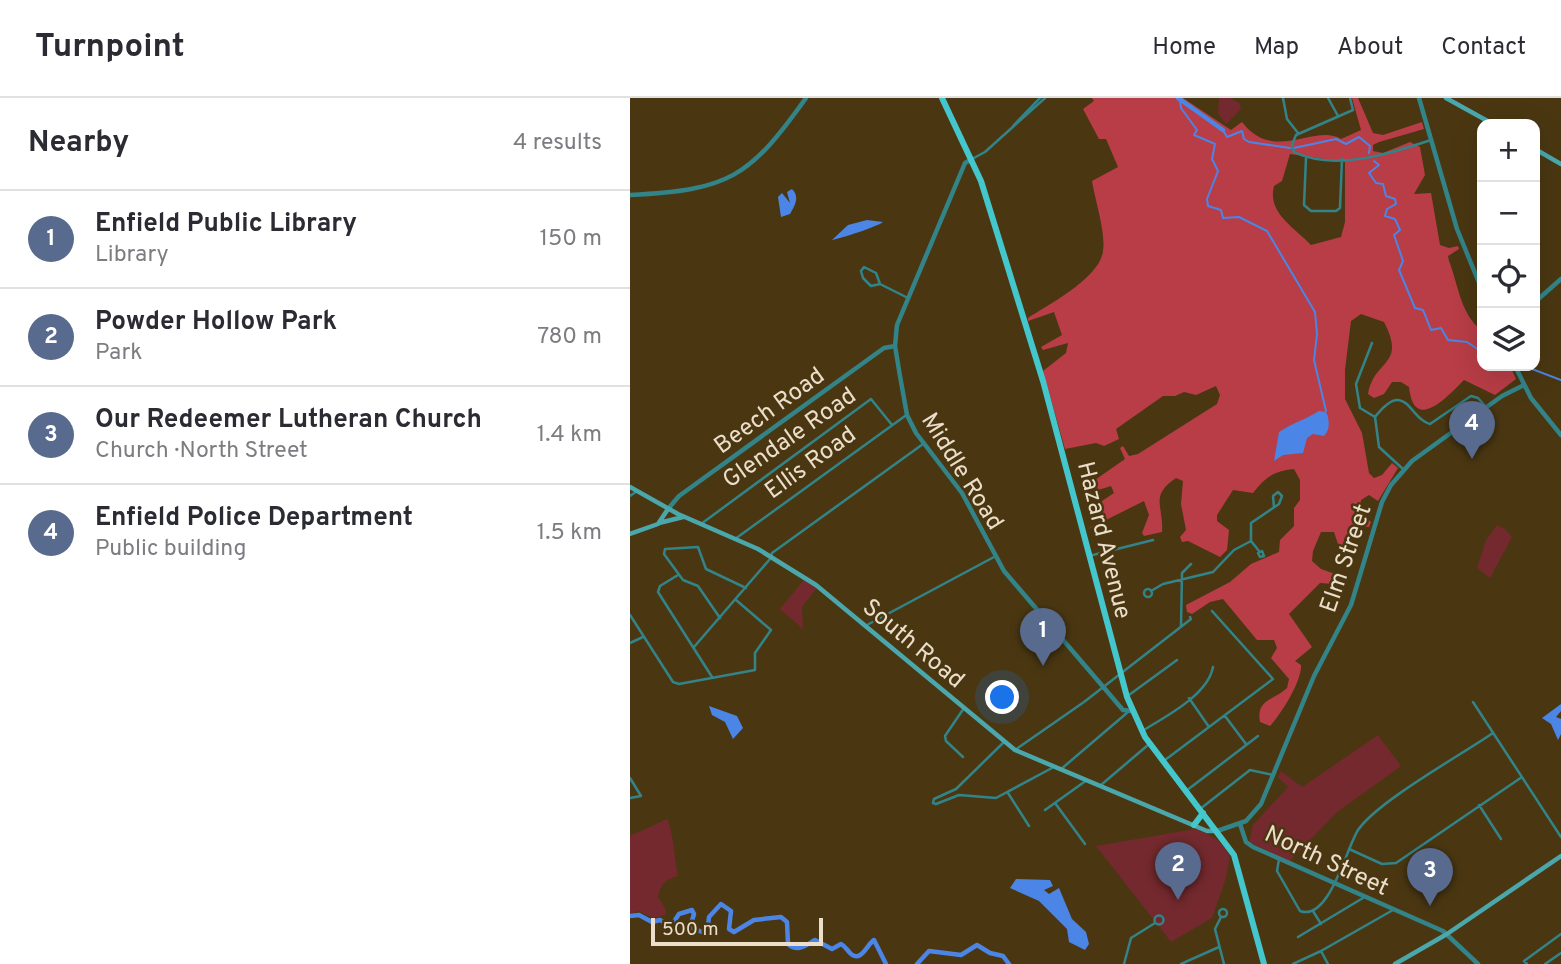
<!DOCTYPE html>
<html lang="en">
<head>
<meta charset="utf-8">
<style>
  body { margin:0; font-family:Overpass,sans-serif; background:#f2f2f3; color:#2b2b33 }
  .controls { position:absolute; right:21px; top:21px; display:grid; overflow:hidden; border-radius:14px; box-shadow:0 7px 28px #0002 }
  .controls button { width:63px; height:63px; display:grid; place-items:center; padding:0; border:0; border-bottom:2px solid #e1e1e2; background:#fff; color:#2b2b33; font:35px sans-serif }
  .scale { position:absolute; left:21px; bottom:18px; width:172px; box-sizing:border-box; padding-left:7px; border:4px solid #ebdecb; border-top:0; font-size:19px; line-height:24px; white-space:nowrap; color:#ebdecb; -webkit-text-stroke:5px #4a3712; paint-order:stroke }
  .you { position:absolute; left:373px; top:600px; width:24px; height:24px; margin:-18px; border:5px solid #fff; border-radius:50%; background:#1a73e8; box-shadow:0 0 0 10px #1a73e833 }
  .badge { display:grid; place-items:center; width:46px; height:46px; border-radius:50%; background:#586a8e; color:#fff; font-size:23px; font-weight:700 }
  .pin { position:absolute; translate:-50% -58px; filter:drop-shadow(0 2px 4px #0008) }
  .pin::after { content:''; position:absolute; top:37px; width:24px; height:21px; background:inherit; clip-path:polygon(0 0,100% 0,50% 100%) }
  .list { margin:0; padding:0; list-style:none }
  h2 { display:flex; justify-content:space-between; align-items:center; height:91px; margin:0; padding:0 28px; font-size:30px }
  h2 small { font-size:23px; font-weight:400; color:#7c7c81 }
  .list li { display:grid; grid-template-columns:46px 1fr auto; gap:21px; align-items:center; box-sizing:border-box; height:98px; padding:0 28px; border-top:2px solid #e1e1e2 }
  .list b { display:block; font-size:26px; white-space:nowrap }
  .list p { margin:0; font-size:23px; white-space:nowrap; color:#7c7c81 }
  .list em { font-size:23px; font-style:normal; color:#7c7c81 }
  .icon { flex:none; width:38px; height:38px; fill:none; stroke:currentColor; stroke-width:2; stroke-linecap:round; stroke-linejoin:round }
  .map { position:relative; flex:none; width:931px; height:866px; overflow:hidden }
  header { display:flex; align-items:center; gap:42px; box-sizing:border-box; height:98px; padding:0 35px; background:#fff; border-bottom:2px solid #e1e1e2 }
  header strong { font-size:33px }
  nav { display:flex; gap:38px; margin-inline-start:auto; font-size:24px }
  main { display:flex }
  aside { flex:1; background:#fff }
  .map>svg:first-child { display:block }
  .green { fill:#73292d }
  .forest { fill:#b83d46; fill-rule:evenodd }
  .water { fill:#4b85e5 }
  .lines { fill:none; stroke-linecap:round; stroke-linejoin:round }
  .stream { stroke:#4b85e5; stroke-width:2 }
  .river { stroke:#4b85e5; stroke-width:4.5 }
  .minor { stroke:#328489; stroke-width:2.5 }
  .tertiary { stroke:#328489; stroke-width:4.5 }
  .secondary { stroke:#4aa8ad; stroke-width:4.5 }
  .primary { stroke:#44c6cd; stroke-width:6 }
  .labels { text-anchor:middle; stroke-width:5; stroke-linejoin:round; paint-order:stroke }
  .street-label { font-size:24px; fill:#ebdecb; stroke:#4a3712 }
</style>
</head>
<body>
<header>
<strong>Turnpoint</strong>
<nav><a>Home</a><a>Map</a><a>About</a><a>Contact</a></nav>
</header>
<main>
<aside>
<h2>Nearby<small>4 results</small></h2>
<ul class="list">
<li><span class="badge">1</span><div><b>Enfield Public Library</b><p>Library</p></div><em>150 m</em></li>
<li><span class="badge">2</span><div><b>Powder Hollow Park</b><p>Park</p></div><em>780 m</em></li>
<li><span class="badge">3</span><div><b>Our Redeemer Lutheran Church</b><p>Church · North Street</p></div><em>1.4 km</em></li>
<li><span class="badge">4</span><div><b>Enfield Police Department</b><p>Public building</p></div><em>1.5 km</em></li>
</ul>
</aside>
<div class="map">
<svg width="931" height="866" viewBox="0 0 931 866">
  <rect width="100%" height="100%" fill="#4a3712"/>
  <path class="green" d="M589,0H601L610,6L611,11L596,26L588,15Z
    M867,427L875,431L882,439L860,480L847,470L856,442Z
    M177,478L189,487L172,509L173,531L150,511Z
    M748,637L771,668L706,715L660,763L619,744L623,727L658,689L648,679L651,673L672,689Z
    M37,721C43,731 45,763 48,778C36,781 30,786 28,799L36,812L35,817L24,820L8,813L0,817V738Z
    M565,731C582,737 590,742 600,758L596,780L582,820L541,844L466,748Z"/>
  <path class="forest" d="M462,0H553L601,32L612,24C644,66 685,25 711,41L731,32L722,0H728L743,35L753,37L792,24L794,31L749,44L743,47V53L753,55L780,44L790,49L795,77L784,96L801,95L810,147L819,150L828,148L829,151L818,158L819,163C829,189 830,215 852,233V268H880L886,281L865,297L834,282C818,298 784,336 779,289L771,284H762L754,296L744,300L738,296C744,261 777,268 754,224L731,216L721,223L715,272V301L732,335L739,375L744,380L752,377L762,365L768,370L748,403L739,397L731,402L730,414L741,424L739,429L725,428L714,441L713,453L710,452L704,434H691L683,453L682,463L691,471L705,476L706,482L703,486L690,485L659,516L682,549L665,563L671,567C672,583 651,616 640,628L630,624C626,601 643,603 657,590L659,581L641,560L647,550L644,542H627L593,501L580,504L562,516L557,514L556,507L600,484L621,466L649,454L650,442L664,428V410L670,402V382L664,371C643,373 635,380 623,395L603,392L587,417V423L599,432L597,452L590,459L558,443L552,444L550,439L556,432L551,406L553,383L546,380C519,398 534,408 532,434L514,438L512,435L519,417L514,403L458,431L473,421L472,403L484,395L481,388L468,392L462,384L495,361L490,350L493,348L499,358L508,356L587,306L590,297L586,288L566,297L554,294L545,298H533L486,331L489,341L474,348L466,345L435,351L413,273L436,255L438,245L413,252L411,249L432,237L424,214L398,223V220C419,206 470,180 473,153C476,135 465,102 462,83L488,69L476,41H469L453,11L464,3ZM660,56L715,64V124L711,139L681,147C664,129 637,115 644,88L652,83Z"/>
  <path class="water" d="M162,91C170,99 165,107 160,116L151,119L148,99L152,95L160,105L157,94Z
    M237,122L253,124C249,128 209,141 202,142L218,127Z
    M689,313L696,314C700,322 700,332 694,338L683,336L677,340L673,355L653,357L644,363L649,334C662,325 675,322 689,313Z
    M931,606V613L926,619L931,621V636L928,642L921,626L912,620Z
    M79,608L107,618L113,630L103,641L95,624L82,617Z
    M386,781L420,782L423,788L414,792L419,796L429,790L442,821L456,834L459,846L455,852L439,844L437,831L409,803L380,790Z"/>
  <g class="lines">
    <path class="stream" d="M550,2L551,10L567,32L564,37L585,46L582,61L588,73L577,101L578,108L591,112L593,120L609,119L637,133L685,214L687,236L684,262L696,313
      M593,32L597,39L612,33L614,41L619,44L660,50
      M664,50L706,41L716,46L729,39L740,48L739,55
      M744,63L749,67L739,75L746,85L753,86L756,98L765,101L766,106L757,111L755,118L765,121L770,132L764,137L773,163L769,172L785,210L793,212L801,232L811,230L818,242L837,244L852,254
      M894,268L931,282"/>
    <path class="river" d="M548,0L593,32
      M0,818L9,817L22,824L30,822L41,828L49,816L62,812L64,816L60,829L77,836L79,819L91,806L101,813L99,831L104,834L124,822L151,819L157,824L158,846C168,855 176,847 185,842L202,851L211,846C215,848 217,852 220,855C231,866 237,846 244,842L256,866
      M287,866L299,853L331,857L347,847L360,855L373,858L379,866"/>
    <path class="minor" d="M653,0L657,21L668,35
      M698,0L708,18
      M720,0L723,12L666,37L662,47L664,54C705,74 762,55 801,42
      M383,28L410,0
      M676,60L674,107L681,113H706L710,110L712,61
      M342,61L355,54L415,0
      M234,169L246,175L250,186L241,188L233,180L231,173Z
      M250,186L278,200
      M742,245L726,286L730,310L745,319
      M773,371L749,349L745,319C776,279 779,321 800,326L841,298L848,300L856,309
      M0,398L7,393
      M71,426L241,301L262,327
      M105,441L275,318
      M621,443L629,453
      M632,453L634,458L630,459L628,455Z
      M459,458L523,442
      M48,477L30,488L28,494L82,579
      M514 495a4 4 0 1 1 8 0a4 4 0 1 1-8 0Z
      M521,493L533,486L583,474L604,452L621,443V425L649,406L652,398L648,394L643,398L644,409
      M0,517L43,584L49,586L125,572V555L141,532L106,502
      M90,520L68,488L53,482L34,456L35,451L68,449L76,471L116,490
      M237,527L364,459
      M551,528L552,475L561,466
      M0,545L13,539
      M64,549L140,461L142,455L293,346
      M499,597L547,562
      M559,600L579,629
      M843,604L931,739
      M595,618L616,646
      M512,633C535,619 578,597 583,569
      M385,652L454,604L561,521L560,519
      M333,659L316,643L315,638L334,610
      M535,662L643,581L582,513
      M430,672L498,614
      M0,680L11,698L0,700
      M471,687L518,647
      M556,693L628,638
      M378,695L399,728
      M303,705L306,706L329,697L366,700L422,670
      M303,705L304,701L326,691L373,645
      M425,705L455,746
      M849,707L871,741
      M570,711L620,672L643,677
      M415,712L457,682
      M719,751L752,766L766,765L892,679
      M649,761L647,773L670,813C699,824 716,751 728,732C748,703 831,657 863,635
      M589 815a4 4 0 1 1 8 0a4 4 0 1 1-8 0Z
      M683,813L691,826
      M524.5 822a4.5 4.5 0 1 1 9 0a4.5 4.5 0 1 1-9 0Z
      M591,819L585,831L594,866
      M668,839L733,800
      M691,853L698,866
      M494,866L501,840L525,825
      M551,866L589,849
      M663,866L691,853L763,812
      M897,866L894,863L931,836
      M915,866L931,855"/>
    <path class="tertiary" d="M789,0L827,131L852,192
      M342,61L335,65L267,227L265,248L270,278L277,317L286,335L332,395L374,473L493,612L502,613
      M0,97C99,92 119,80 176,0
      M905,204L931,181
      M885,268L901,300L931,337
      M38,411L49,398L254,250L265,248
      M610,726L616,744L623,749L813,833L848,866
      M587,733L616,723L631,706L684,578L721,507L752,404L761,387L782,363L872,298L894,287"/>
    <path class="secondary" d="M816,0L863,26
      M905,51L931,66
      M0,389L48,416L128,451L186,487L385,652L577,733H586
      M29,425L53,419
      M0,436L28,426L38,411
      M765,866L817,836L931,758"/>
    <path class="primary" d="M312,0L351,83L413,283L497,599L515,639L604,757L634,866
      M564,727L573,715"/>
  </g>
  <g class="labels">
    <g class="street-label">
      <text transform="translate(139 312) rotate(-36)" y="8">Beech Road</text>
      <text transform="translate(159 339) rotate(-35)" y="8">Glendale Road</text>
      <text transform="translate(180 364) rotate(-36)" y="8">Ellis Road</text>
      <text transform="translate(333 373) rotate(58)" y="8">Middle Road</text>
      <text transform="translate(475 442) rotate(76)" y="8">Hazard Avenue</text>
      <text transform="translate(715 460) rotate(-71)" y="8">Elm Street</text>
      <text transform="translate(284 545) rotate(40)" y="8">South Road</text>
      <text transform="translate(697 762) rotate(25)" y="8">North Street</text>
    </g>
  </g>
</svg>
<div class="controls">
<button>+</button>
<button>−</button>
<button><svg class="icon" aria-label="locate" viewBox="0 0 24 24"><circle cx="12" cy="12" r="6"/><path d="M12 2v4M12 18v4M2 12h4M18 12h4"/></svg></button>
<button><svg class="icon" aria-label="layers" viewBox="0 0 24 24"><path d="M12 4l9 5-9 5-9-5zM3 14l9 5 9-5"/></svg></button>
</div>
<div class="scale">500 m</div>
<div class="you"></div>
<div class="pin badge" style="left:413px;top:568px">1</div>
<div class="pin badge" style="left:548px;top:802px">2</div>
<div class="pin badge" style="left:800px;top:808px">3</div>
<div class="pin badge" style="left:842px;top:361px">4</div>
</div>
</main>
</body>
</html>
